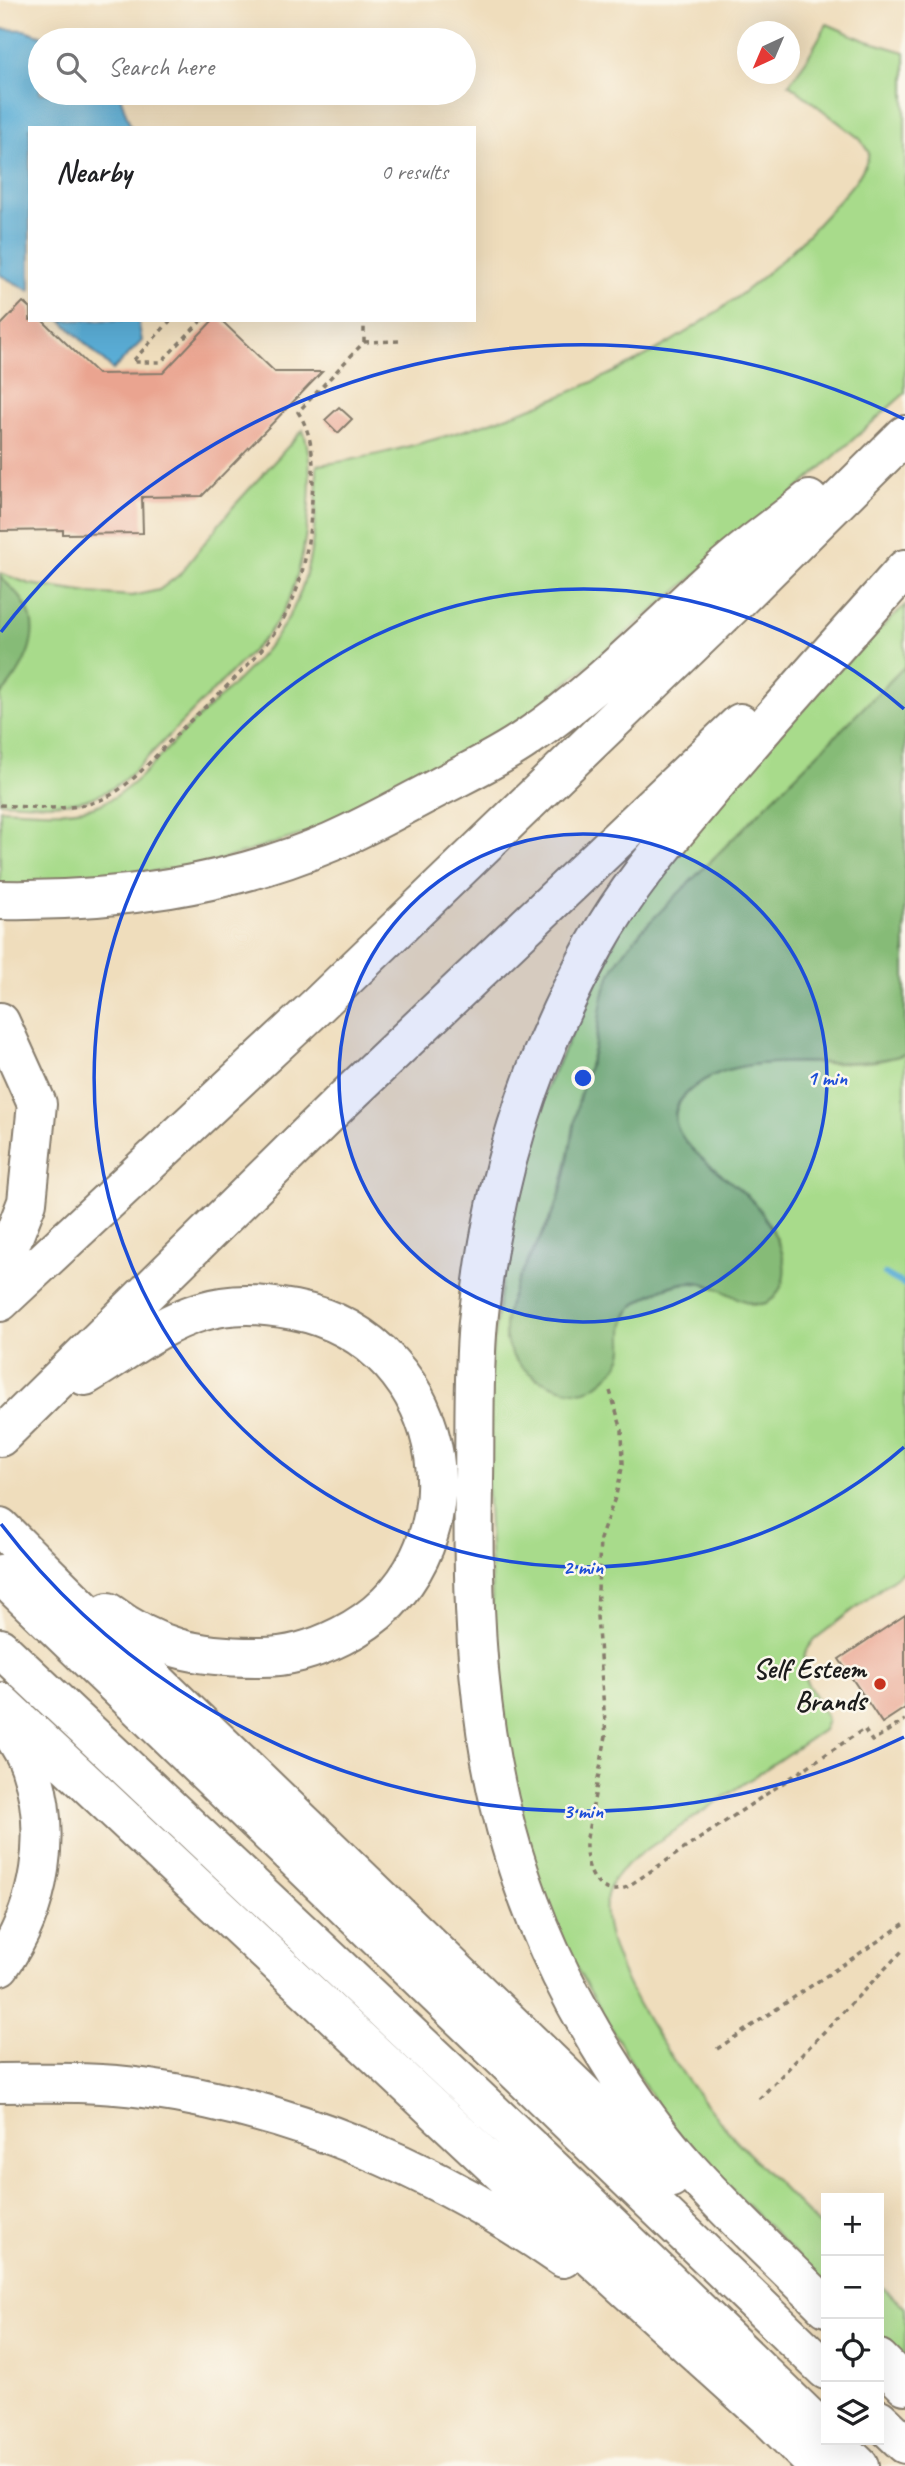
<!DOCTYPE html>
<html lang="en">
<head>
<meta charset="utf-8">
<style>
  body { margin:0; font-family:Caveat,sans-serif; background:#f2f2f2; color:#202124 }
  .controls { position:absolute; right:21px; bottom:21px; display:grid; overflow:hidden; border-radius:0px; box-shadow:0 7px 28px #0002 }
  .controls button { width:63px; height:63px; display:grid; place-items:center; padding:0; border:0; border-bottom:2px solid #e0e0e0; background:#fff; color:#202124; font:35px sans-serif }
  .compass { position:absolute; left:737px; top:21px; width:63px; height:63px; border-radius:50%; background:#fff; box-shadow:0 7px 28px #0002; rotate:224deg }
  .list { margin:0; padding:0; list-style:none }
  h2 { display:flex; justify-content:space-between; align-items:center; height:91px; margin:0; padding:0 28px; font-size:30px }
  h2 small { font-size:23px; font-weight:400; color:#757577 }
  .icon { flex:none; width:38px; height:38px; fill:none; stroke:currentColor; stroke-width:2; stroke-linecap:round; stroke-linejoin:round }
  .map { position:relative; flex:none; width:905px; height:2466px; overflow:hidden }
  .search { position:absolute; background:#fff; box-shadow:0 7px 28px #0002; left:28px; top:28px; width:448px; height:77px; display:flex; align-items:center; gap:18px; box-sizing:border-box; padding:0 24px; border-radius:38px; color:#757577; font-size:26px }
  .panel { position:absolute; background:#fff; box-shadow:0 7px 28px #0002; left:28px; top:126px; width:448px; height:196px; border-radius:0px }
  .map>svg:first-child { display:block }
  .green { fill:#a8db8b; stroke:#627c54; stroke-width:2 }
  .forest { fill:#86bb77; stroke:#516c4a; stroke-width:2 }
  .water { fill:#5aadd6; stroke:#3b6479; stroke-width:2 }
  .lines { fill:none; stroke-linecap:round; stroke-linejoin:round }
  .stream { stroke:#5aadd6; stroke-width:6 }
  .building { fill:#eaa490 }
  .highway-casing { stroke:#867c6c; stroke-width:42 }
  .path { stroke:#867c6c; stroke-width:3.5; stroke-dasharray:5 5; stroke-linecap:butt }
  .highway { stroke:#fff; stroke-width:38 }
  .ring { fill:none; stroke:#1d4ed8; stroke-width:3.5 }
  .poi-dot { fill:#c8321e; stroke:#fbf7ec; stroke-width:2.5 }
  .labels { text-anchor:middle; stroke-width:5; stroke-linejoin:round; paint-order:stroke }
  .poi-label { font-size:28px; font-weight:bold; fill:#1c1c1c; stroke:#fbf7ec; text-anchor:end }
  .centre { fill:#1d4ed8; stroke:#fbf7ec; stroke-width:3.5 }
  .ring-label { font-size:21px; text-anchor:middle; font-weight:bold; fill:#1d4ed8; stroke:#fbf7ec; stroke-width:5; stroke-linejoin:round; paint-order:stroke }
</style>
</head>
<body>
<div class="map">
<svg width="905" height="2466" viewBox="0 0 905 2466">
  <rect width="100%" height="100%" fill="#fbf7ec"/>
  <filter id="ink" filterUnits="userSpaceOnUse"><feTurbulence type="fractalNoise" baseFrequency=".0143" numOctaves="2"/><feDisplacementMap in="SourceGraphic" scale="14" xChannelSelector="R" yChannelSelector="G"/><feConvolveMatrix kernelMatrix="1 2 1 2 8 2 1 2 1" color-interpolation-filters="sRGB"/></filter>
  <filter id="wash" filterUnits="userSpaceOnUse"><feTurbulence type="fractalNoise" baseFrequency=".00686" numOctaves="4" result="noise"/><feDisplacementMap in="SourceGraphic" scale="28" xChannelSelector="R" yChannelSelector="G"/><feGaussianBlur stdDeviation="1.57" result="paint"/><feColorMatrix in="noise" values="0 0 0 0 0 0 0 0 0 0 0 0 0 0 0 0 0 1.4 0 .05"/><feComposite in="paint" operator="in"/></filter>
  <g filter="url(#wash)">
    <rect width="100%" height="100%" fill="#efddbc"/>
    <path class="green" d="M827,24L864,40L905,52V393L780,505L534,710L481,747L320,829L201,866L0,889V809C32,810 71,816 101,804C133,790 157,759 181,734C219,697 267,659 292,611C314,568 317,513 317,465C361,460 404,448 446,436C586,395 726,328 824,217C838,201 866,174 869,153L860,139L789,84L807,59Z
      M303,430C318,472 306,556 290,597C284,613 274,626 264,639L133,772C92,811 53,804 0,802V696L12,681L25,659L32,633L21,598L0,577V573L30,584L88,593L132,596L159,590L179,575L233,507Z
      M905,605V666L642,930L619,959L605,988L594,1048L578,1104L570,1150L558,1201L518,1283L505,1325V1336L514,1359L537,1379L618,1365C628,1345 618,1332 626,1317C631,1306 644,1298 655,1293C698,1272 715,1289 754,1305L774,1298C785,1282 787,1265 780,1247C774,1230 762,1211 750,1198C721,1169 640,1130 693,1088C750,1042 840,1078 905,1054V1570L815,1639L805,1653L802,1674L826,1716L827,1721L823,1730L640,1854C626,1865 611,1877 607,1895C593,1957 688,2086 729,2132C760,2167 794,2199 826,2232V2285L668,2125L553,1928L498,1744L484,1407L522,1140L627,914L797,709Z
      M879,2284L905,2308V2360L879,2335Z"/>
    <path class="forest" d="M0,577C9,586 20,594 26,606C44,636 21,673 0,696Z
      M905,666V1054C838,1077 736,1039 683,1097C649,1134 732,1177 753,1202C764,1214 773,1230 780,1246C785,1260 787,1275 780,1289C760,1328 722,1279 689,1282C670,1284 631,1299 625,1319C618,1342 632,1350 611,1373C604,1380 595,1388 585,1391C577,1393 568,1390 560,1388C534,1380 507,1362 505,1332C503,1296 535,1251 550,1220C567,1186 570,1145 577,1108C581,1087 590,1067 595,1046C599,1028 599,1008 605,989C612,966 627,948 642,930Z"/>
    <path class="water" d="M0,29L24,30L56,40H40V93H119L131,128H30V291L0,275Z
      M61,320H138L142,341L113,370Z"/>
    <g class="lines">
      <path class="stream" d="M885,1274L905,1285"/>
    </g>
    <g id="blocks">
      <path class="building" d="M23,302L30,308V320H42L98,374L163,373L213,320H221L275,372H322L202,496L142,497L143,533L63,534V530L0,531V326Z
        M339,407L352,419L338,433L325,420Z
        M905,1615V1708L882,1723L839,1659Z"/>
    </g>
  </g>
  <g filter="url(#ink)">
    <use href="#blocks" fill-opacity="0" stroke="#867c6c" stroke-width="2"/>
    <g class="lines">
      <g class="highway-casing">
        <path id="highway" d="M0,900C111,902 228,886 331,842C368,826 403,806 439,787C468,772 500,757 527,738C598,690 659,626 722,569C750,544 781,523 809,500
          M0,1022L37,1104L27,1202L0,1271
          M0,1302L316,1007L731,607L905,435
          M85,1376C123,1354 157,1325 200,1312C232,1302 261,1304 294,1310C456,1341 490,1561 341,1636C313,1650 287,1658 256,1657C196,1657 156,1648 108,1612
          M0,1437L339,1104L740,723
          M0,1527L124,1650L671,2178
          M0,1574L826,2370
          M0,1648L559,2175L826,2434
          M0,1702L591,2257L772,2421L817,2466
          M0,1966C41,1908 53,1833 30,1766C25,1751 14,1737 6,1724
          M0,2083C47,2083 97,2081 143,2088C295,2109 438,2170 563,2258
          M826,2307C779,2260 730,2215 686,2166C640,2115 591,2036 561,1975C481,1812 471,1658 474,1481C475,1428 473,1374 478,1322C492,1185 528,1065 595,945C627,887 672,836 714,786C776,712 841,641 905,569
          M879,2359L905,2385
          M879,2419L905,2444
          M832,2440L859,2466"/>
      </g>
      <path class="path" d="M171,320L132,362H161L202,320
        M364,342L399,341
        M0,805C34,807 73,813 105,798C134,784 157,753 180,731C216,695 267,654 289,608C305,575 310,536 312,499C314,469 315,438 298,412L364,342V320
        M610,1391L622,1430L623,1464L616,1495L600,1539L597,1616L606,1736L586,1843C585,1869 597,1900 627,1887L864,1729L872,1741L905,1720
        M717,2049L905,1923
        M759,2099L905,1948"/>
      <use href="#highway" class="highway"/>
    </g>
  </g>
  <circle cx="583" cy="1078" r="244" fill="#1d4ed8" fill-opacity=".12"/>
  <g class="ring">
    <circle cx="583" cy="1078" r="244"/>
    <path d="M904 1447A489 489 0 1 1 904 709"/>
    <path d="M904 1737A733 733 0 0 1 1 1524M1 632A733 733 0 0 1 904 419"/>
  </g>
  <circle class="poi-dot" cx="880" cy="1684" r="7"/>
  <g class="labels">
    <g class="poi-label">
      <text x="866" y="1678">Self Esteem<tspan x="866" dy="32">Brands</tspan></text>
    </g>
  </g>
  <circle cx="583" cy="1078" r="10" class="centre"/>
  <g class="ring-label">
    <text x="827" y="1085">1 min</text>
    <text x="583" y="1574">2 min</text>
    <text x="583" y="1818">3 min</text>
  </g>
</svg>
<div class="controls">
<button>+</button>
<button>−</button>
<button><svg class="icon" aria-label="locate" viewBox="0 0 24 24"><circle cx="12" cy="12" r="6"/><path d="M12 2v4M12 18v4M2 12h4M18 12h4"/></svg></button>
<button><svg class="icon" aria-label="layers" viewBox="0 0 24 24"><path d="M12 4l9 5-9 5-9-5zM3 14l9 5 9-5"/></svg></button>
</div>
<svg class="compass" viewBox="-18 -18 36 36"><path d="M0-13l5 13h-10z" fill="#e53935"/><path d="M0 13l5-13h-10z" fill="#757577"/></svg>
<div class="search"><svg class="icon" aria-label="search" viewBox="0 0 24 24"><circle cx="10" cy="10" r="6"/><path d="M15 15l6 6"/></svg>Search here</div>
<section class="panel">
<h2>Nearby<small>0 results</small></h2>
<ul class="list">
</ul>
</section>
</div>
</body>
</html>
